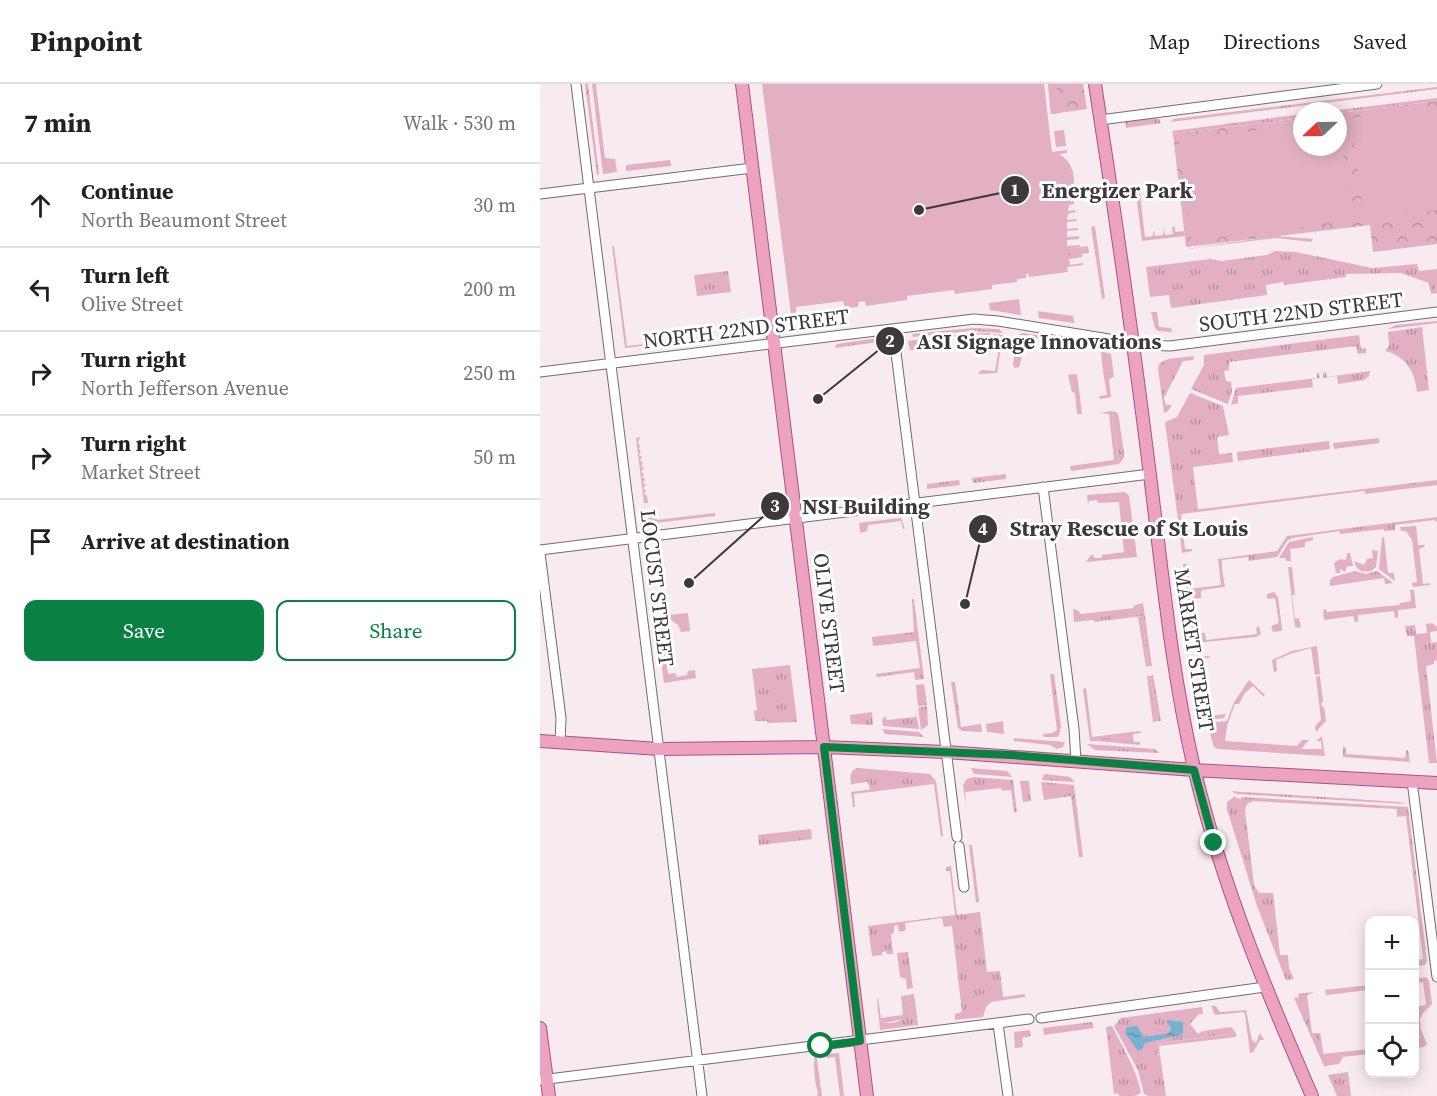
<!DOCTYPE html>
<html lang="en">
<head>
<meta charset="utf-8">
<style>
  body { margin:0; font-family:"Source Serif 4",serif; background:#f6f6f6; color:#202124 }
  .controls { position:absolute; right:18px; bottom:18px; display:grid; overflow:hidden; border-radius:12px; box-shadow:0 3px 15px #0003 }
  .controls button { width:54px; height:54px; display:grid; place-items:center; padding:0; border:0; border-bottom:2px solid #e0e0e0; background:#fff; color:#202124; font:30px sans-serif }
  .compass { position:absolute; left:753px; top:18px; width:54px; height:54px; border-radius:50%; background:#fff; box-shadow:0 3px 15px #0003; rotate:248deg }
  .stop { position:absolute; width:18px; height:18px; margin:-14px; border:4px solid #0b8043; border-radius:50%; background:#fff }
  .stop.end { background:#0b8043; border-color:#fff; box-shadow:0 2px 6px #0008 }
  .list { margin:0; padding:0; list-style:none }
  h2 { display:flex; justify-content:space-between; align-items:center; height:78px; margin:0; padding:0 24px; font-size:26px }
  h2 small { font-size:20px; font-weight:400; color:#757577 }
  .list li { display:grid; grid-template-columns:39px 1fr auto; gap:18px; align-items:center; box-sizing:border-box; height:84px; padding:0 24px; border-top:2px solid #e0e0e0 }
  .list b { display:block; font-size:22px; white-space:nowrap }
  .list p { margin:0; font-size:20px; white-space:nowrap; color:#757577 }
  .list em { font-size:20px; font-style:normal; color:#757577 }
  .actions { display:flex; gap:12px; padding:18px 24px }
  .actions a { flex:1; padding:14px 0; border:2px solid #0b8043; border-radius:12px; text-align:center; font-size:21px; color:#0b8043 }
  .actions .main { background:#0b8043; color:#fff }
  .icon { flex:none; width:33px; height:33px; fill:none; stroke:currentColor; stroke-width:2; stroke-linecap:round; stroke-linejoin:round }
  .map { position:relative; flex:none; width:897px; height:1012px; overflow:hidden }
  header { display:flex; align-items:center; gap:36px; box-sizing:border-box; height:84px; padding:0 30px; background:#fff; border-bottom:2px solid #e0e0e0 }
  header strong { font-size:28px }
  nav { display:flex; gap:33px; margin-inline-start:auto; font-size:21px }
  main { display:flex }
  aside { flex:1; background:#fff }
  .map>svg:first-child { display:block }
  .grass { fill:url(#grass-tufts) }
  .park { fill:url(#park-crowns) }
  .garden { fill:#e2b0c2 }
  .water { fill:url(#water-ripples) }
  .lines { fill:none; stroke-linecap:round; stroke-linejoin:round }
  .minor-casing { stroke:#756a6e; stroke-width:11 }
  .major-casing { stroke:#a85578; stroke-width:14 }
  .minor { stroke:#fff; stroke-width:9 }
  .major { stroke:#eda2c2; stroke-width:12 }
  .route { stroke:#0b8043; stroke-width:8 }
  .labels { text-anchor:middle; stroke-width:6; stroke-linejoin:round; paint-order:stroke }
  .street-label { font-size:21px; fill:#3d3839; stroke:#fff }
  .leader { fill:none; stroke:#3d3839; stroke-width:2 }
  .callout-dot { fill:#3d3839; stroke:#fff; stroke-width:2 }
  .mark-label { font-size:18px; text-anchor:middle; font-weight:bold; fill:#fff }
  .callout-label { font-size:22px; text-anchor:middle; font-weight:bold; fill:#3d3839; stroke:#fff; stroke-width:6; stroke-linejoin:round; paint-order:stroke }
</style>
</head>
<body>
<header>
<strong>Pinpoint</strong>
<nav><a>Map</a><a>Directions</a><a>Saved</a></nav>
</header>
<main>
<aside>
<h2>7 min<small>Walk · 530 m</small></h2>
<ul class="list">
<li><svg class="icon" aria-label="ahead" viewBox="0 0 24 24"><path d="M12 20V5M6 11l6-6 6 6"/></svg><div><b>Continue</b><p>North Beaumont Street</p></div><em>30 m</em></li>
<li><svg class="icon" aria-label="left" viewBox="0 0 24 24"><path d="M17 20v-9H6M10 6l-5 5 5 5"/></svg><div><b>Turn left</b><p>Olive Street</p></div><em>200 m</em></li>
<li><svg class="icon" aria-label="right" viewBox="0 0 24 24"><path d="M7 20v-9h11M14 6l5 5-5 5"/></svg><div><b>Turn right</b><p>North Jefferson Avenue</p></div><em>250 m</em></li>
<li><svg class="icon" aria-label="right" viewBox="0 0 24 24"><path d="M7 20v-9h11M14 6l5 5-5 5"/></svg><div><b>Turn right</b><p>Market Street</p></div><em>50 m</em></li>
<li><svg class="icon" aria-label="arrive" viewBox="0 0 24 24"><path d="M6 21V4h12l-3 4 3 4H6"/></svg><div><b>Arrive at destination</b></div></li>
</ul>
<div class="actions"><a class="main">Save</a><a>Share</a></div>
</aside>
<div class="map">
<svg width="897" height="1012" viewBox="0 0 897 1012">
  <defs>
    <pattern id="grass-tufts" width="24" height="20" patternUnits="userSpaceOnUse" patternTransform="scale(1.5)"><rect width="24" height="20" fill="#e2b0c2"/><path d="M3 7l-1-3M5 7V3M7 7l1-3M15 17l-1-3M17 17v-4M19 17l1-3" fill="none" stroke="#b8909f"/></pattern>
    <pattern id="park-crowns" width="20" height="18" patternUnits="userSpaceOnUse" patternTransform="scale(1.5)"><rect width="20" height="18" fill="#e2b0c2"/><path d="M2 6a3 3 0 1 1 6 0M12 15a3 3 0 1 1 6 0" fill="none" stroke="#b8909f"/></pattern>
    <pattern id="water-ripples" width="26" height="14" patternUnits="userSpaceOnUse" patternTransform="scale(1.5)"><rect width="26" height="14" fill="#75b3d1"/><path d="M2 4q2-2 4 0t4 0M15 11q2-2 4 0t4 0" fill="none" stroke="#6193ab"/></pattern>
  </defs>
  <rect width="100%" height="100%" fill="#f8ebef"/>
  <path class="grass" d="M45,0H48L59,90L57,91Z
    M897,3V5L631,38L633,35Z
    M897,14V17L798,29V27H790Z
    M762,30V34L633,50L632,47Z
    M613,34L619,35L621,39L586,44L585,38Z
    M548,162L549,169L528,172V165Z
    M735,167L756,168L832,184L877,180L879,187L897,185V209L891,210L889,199L861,189L806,190V193L744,201L743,198L726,201L727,211L631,224L629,211L610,213L606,183L670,175L681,177L727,171Z
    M188,187L191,208L157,212L154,191Z
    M897,237V239L848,245L856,241Z
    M882,243L889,306L877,308C875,288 866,272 845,267L849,262L848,248Z
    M434,244L459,245L463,249L431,247L373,253L372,250Z
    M482,249L570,262L571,266L479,251Z
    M819,251L821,265L826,264V269L818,270L816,262L689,278V286L684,287L686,297L691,298L692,307L688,320L651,305L664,281V271Z
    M338,254L339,258L294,264L297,260Z
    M561,267L571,270L573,286L563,287Z
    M654,272L653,276L643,277L624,314L626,321H632L628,327L624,329L618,284L620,279L628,275Z
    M830,287L829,292L824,296L798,300L797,292L783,294V289L786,288L787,293Z
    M777,289H779L780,294L772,295L773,303L698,312V319L691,321L696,304L777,294Z
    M650,309L683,322L689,351L677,353L679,370L692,369L693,378L653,383L658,426L637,428L625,338L637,333Z
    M572,327L578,329L584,369V374L579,380Z
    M839,354V359L794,365L793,359Z
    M789,357L790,365L698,377L697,368Z
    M466,390V395L433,399L432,394Z
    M419,396L420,401L387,405V400Z
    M897,396V401L825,410L824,405Z
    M897,433V438L894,436L855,441V446L844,447V445L800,450L799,447L752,454L747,457L737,473L709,477L708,471L737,467L747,452Z
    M844,453L848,489H854L855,497L839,485L842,454Z
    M815,487L826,490L837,487L853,499L845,500L844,494L790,502V497L793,493Z
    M372,515H374L384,595L375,596L374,588L337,593L336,590L380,584L376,557L333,562L332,553L374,548Z
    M603,519L612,582H608L602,532L555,538L554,536L543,537L546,535L594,525L593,522Z
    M892,539L897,543V547L890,548L891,559L897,558V576L894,577V580L886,582L897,679H889L874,552H867L865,542L875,541L876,550L887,549L886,540Z
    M250,581L257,638L228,639L227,637H215L214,627L217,626L212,585Z
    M510,590H514L521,643L519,651L517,653H504L503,650L512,649L517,646Z
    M613,591L621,637H618L610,592Z
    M411,598H415L421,643L441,640L442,648L422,647L418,644Z
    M384,600L387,621L378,622L376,601Z
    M387,622L388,641L381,646L378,624Z
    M375,624L379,645L343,642L342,636L345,632L347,636L376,633Z
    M332,628L333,641L311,640L310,631Z
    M463,637L464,650L447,648L446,640Z
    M342,645L379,648L384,653L345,650Z
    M593,653L594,658H600V661L557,657L560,654Z
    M474,654L525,658L523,663L517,665L510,661L474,657Z
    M547,660L615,665L619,669L555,666Z
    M803,662L806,664V670L865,674L866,667L868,666L870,678L803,673Z
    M318,684L390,690L396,697L330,706L328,698L312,700L311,702C310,694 309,686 318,684Z
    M431,684L467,687L472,693L434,690Z
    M506,690L530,693L535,698L502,696L503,691Z
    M434,693L473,696L477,728H474L471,706L462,707L461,704L425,708L426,723L423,701L427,695Z
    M480,697H489L491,717L483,718Z
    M501,698L534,701L543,773H539L531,712L504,716Z
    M691,707L859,718L865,720L697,710Z
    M695,712L696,714L701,715V713L868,723L887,877L885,881L879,882L875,876L883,875L866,732L857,733V725L713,717L707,720L705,727L714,801L719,809H733L740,871H748L749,884L754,895L746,896L717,822L687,725V718Z
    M271,745L272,755L219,761L218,751Z
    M429,761H432L439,818H436Z
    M411,782L417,831L440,828L447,888L460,887L463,913L485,910V913L451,918L446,923L443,933L415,936V930L422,928L412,842L404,843L402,834L365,839L366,846L359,848L358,841L354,842V849L351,850L353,870H347L346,867L342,868V871L332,872L328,842L415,831L410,787H406V783Z
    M368,868L373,904L367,905L366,895L360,893L357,869Z
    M775,908L767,911L772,949H780L784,973L802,971L803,973L799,980L784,982L754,914L759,913L758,910Z
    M374,910L378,941L340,946L339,936C349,943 362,937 371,930L368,911Z
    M662,923L663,930H659L650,940L658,950L663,947L691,943L696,949L615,960L618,971H620L626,1012H609L604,1010L598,986L574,942L581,934Z
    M552,938L554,944L504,951L503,944Z
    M572,942C583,964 596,984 601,1009L595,1012H580L577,1009L574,1010L566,943Z
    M490,946L491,952L482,954L483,963L475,964L474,948Z
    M808,988L811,1012H797L788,991Z"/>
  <path class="park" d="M508,0H543L547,25L511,30Z
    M897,17V160L833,168L830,141L646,163L633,50L762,34V63H798V29Z"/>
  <path class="garden" d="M52,0H58L56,1L65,74L75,75L77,88L63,90Z
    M222,0H504L512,68L527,66V69L519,70C537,80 536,100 530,118L534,117V120L529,121L528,127L535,126L536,128L528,130L527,136L536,135L537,137L527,138V145L538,144V146L527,147V153L539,152V155L527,156V162L540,161V163L528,165V172L542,170V173L529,175L530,181L543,179V181L527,183L528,188L489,193L488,189L486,190V194L477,195V198L452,201V205L415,210L414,206L367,212V216L326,222L325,217L318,218V223L305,224L303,217L256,223V229L251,230Z
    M508,0H518L516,10L518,12L515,13V19H519L520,21L515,22V27L520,26L521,29L511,30Z
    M897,23V126L824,135L811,34Z
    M798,36L812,136L652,157L639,56L762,41V63H798Z
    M524,46L526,62L516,63L514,47Z
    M130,76L131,82L86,87V81Z
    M599,101L605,153L613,152L614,145L615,152L623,151L624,144L625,151L633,150L632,143H635V148L644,147L645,152L602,157L595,102Z
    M555,142L565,214L562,215L551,143Z
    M736,152L773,155L771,158L737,154L646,165Z
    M72,162H74L87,262L146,255V257L85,264Z
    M479,215L481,231L450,226L449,219Z
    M498,227L533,232L534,239L499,234Z
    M611,228H617L619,243L631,244L632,248L618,247L615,244Z
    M431,249H450V251L435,250L377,258L378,266H370L368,257Z
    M453,250L463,251L457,289L438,290L441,286L455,287L459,264L452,263Z
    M477,254L489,256L488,265H477L476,272L482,273L479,283L475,284L473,281Z
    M573,286L574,293L569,295L571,313L560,315L559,312L567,311L563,287Z
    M537,290L542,330H537L535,309L532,308L528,291Z
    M572,327L579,380L531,387L530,382L574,376L569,330L560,329Z
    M100,353L98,359L100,362L99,365L101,367L99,371L102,373L100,376L103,379L101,382L104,384L101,388L104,390L102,393L105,395L103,399L106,401L103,404L106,407L104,410L107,412L108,419H104L96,354Z
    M824,405V407L641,430L645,465H652V467L642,469L637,428Z
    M585,408L589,412L597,473L546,478L551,471H553L554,474H562V471L584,468L579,418L558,419L557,416L549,417L548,421L547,411Z
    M115,428L117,436L175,429V432L106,440L105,430Z
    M361,434L365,445H363L361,437L328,441L327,447L320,449L319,439Z
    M876,442L878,461H885L884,463L879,465L883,500L890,499V501L873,503L872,499L877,498L872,456L866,447H861L860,443Z
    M773,453V456L765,458V463L750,465L751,477H746L745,474H739L749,458Z
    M832,466L838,467L836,483L831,487C822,489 816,486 814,477L824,481L827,475L833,474Z
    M807,469H810L813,482H807L805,488L800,485V489H796L794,479L800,475L806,476Z
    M708,471V473L682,476V485L685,503L661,506V514L652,515L656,549H665L666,556L717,550L716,544L719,542L721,550L716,553L654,559L643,480H647L650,505L681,501L678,475Z
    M748,483H752L755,511H752L755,535L759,534L761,544L755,543Z
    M870,506H874L876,524L858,526V533L855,534L854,527L818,531V538H815L813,532L784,536L783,526L786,525L787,528L859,521L860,519L871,517Z
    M734,508L738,513L742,544L741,547L733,548L731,542L739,539L735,514L728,515L727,513V510Z
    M594,524L592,529L546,535L543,537L534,538L533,525L537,526L541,530Z
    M148,529L150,547L141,548L138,541L130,535L119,536L118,532Z
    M602,532L608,582L606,583L598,533Z
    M127,542L131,546L122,548L128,590L135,589L137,593L147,591L148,587L155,586L156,594L124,599L117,543Z
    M777,562L780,590L775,591L771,564L750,570L736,576L737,587L734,588L732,576L752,567Z
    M670,572L669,574L662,575L670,632L686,630L684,634L667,636L656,573Z
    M607,592H610L618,637L613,638Z
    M780,592L783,618L781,619L782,623H784L786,637L776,648L775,642L781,636L776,593Z
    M709,596L725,611L724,613L713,602L705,609L699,620H695L687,642L685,657L757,662L762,656H769L761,665H782L781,657H776L782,652L785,672L678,665L674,663L667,639L687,637L694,618Z
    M546,604L552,653L599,647L602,649L593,650V653L560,654L557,657H550L543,605Z
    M396,697L403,752L401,753L394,700L314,710L315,723H313L311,708Z
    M886,893L889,897L892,920L883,929L880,935L881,946L887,960L884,963L875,964V959L879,958L875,923L886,921L883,898L875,899V895Z
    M829,901V906L786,911L785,906Z
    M368,911L371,930L369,934L344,939L339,936L337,915L338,914L341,934L363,931L361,912Z
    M671,922H676L680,928L706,926L712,956L716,959L720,949L724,956H720L713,968L710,969L705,930L703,928L675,931Z
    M696,949V953L619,962L620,971L616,969L615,960H617Z
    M829,965V970L803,973L802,971L784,974L783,970Z
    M299,969L304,1012H300L295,973L287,974L286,970Z
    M276,971L277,976L282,1012H277L278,1008C275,1003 273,978 275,972Z"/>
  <path class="water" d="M627,936L643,938V950L605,959L602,965L598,967L585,949L587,943L597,942L604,953L625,950L630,948L631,944L627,939Z"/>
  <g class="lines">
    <g class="minor-casing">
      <path id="minor" d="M36,0L162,1012
        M560,36L837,0
        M0,110L212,84
        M353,245L417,753
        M0,288L434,235L458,237L606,261L630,262L897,228
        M503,403L534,645L536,677
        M0,466L610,390
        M0,469L21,634L20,659
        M872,697L897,893
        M419,762L424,803
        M501,934L725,903
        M458,940L468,1012
        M0,996L489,935"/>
    </g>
    <g class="major-casing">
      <path id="major" d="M202,0L327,1012
        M555,0C575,128 593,255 609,383C622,485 631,588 655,688C682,801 726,906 772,1012
        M0,657L119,665L284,663L406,668L654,686L897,699
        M0,944L9,1012"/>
    </g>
    <use href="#minor" class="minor"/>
    <use href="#major" class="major"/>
  </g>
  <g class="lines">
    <path class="route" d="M281,962L320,957L284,663L471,671L654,686L674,759"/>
  </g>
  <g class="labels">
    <g class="street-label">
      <text transform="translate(761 228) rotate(-7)" y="7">SOUTH 22ND STREET</text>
      <text transform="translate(206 245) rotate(-7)" y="7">NORTH 22ND STREET</text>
      <text transform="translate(117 504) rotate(83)" y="7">LOCUST STREET</text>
      <text transform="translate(289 539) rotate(83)" y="7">OLIVE STREET</text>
      <text transform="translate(654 566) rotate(81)" y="7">MARKET STREET</text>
    </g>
  </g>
  <path class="leader" d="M379 126L475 106M278 315L350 257M149 499L235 422M425 520L443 445"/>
  <g class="callout-dot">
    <circle cx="379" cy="126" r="6"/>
    <circle cx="278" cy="315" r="6"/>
    <circle cx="149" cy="499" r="6"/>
    <circle cx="425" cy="520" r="6"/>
    <circle cx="475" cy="106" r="15"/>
    <circle cx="350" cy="257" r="15"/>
    <circle cx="235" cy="422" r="15"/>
    <circle cx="443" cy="445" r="15"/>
  </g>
  <g class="mark-label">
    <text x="475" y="112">1</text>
    <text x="350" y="263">2</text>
    <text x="235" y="428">3</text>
    <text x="443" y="451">4</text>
  </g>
  <g class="callout-label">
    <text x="577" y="114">Energizer Park</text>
    <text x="499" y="265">ASI Signage Innovations</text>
    <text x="326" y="430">NSI Building</text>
    <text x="589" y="452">Stray Rescue of St Louis</text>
  </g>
</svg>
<div class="controls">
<button>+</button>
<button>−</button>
<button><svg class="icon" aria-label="locate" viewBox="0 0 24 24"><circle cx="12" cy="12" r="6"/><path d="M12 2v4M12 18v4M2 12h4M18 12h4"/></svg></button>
</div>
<svg class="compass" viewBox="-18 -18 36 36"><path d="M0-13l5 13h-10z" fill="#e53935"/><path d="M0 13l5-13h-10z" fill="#757577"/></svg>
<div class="stop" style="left:281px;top:962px"></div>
<div class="stop end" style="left:674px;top:759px"></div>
</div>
</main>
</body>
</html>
